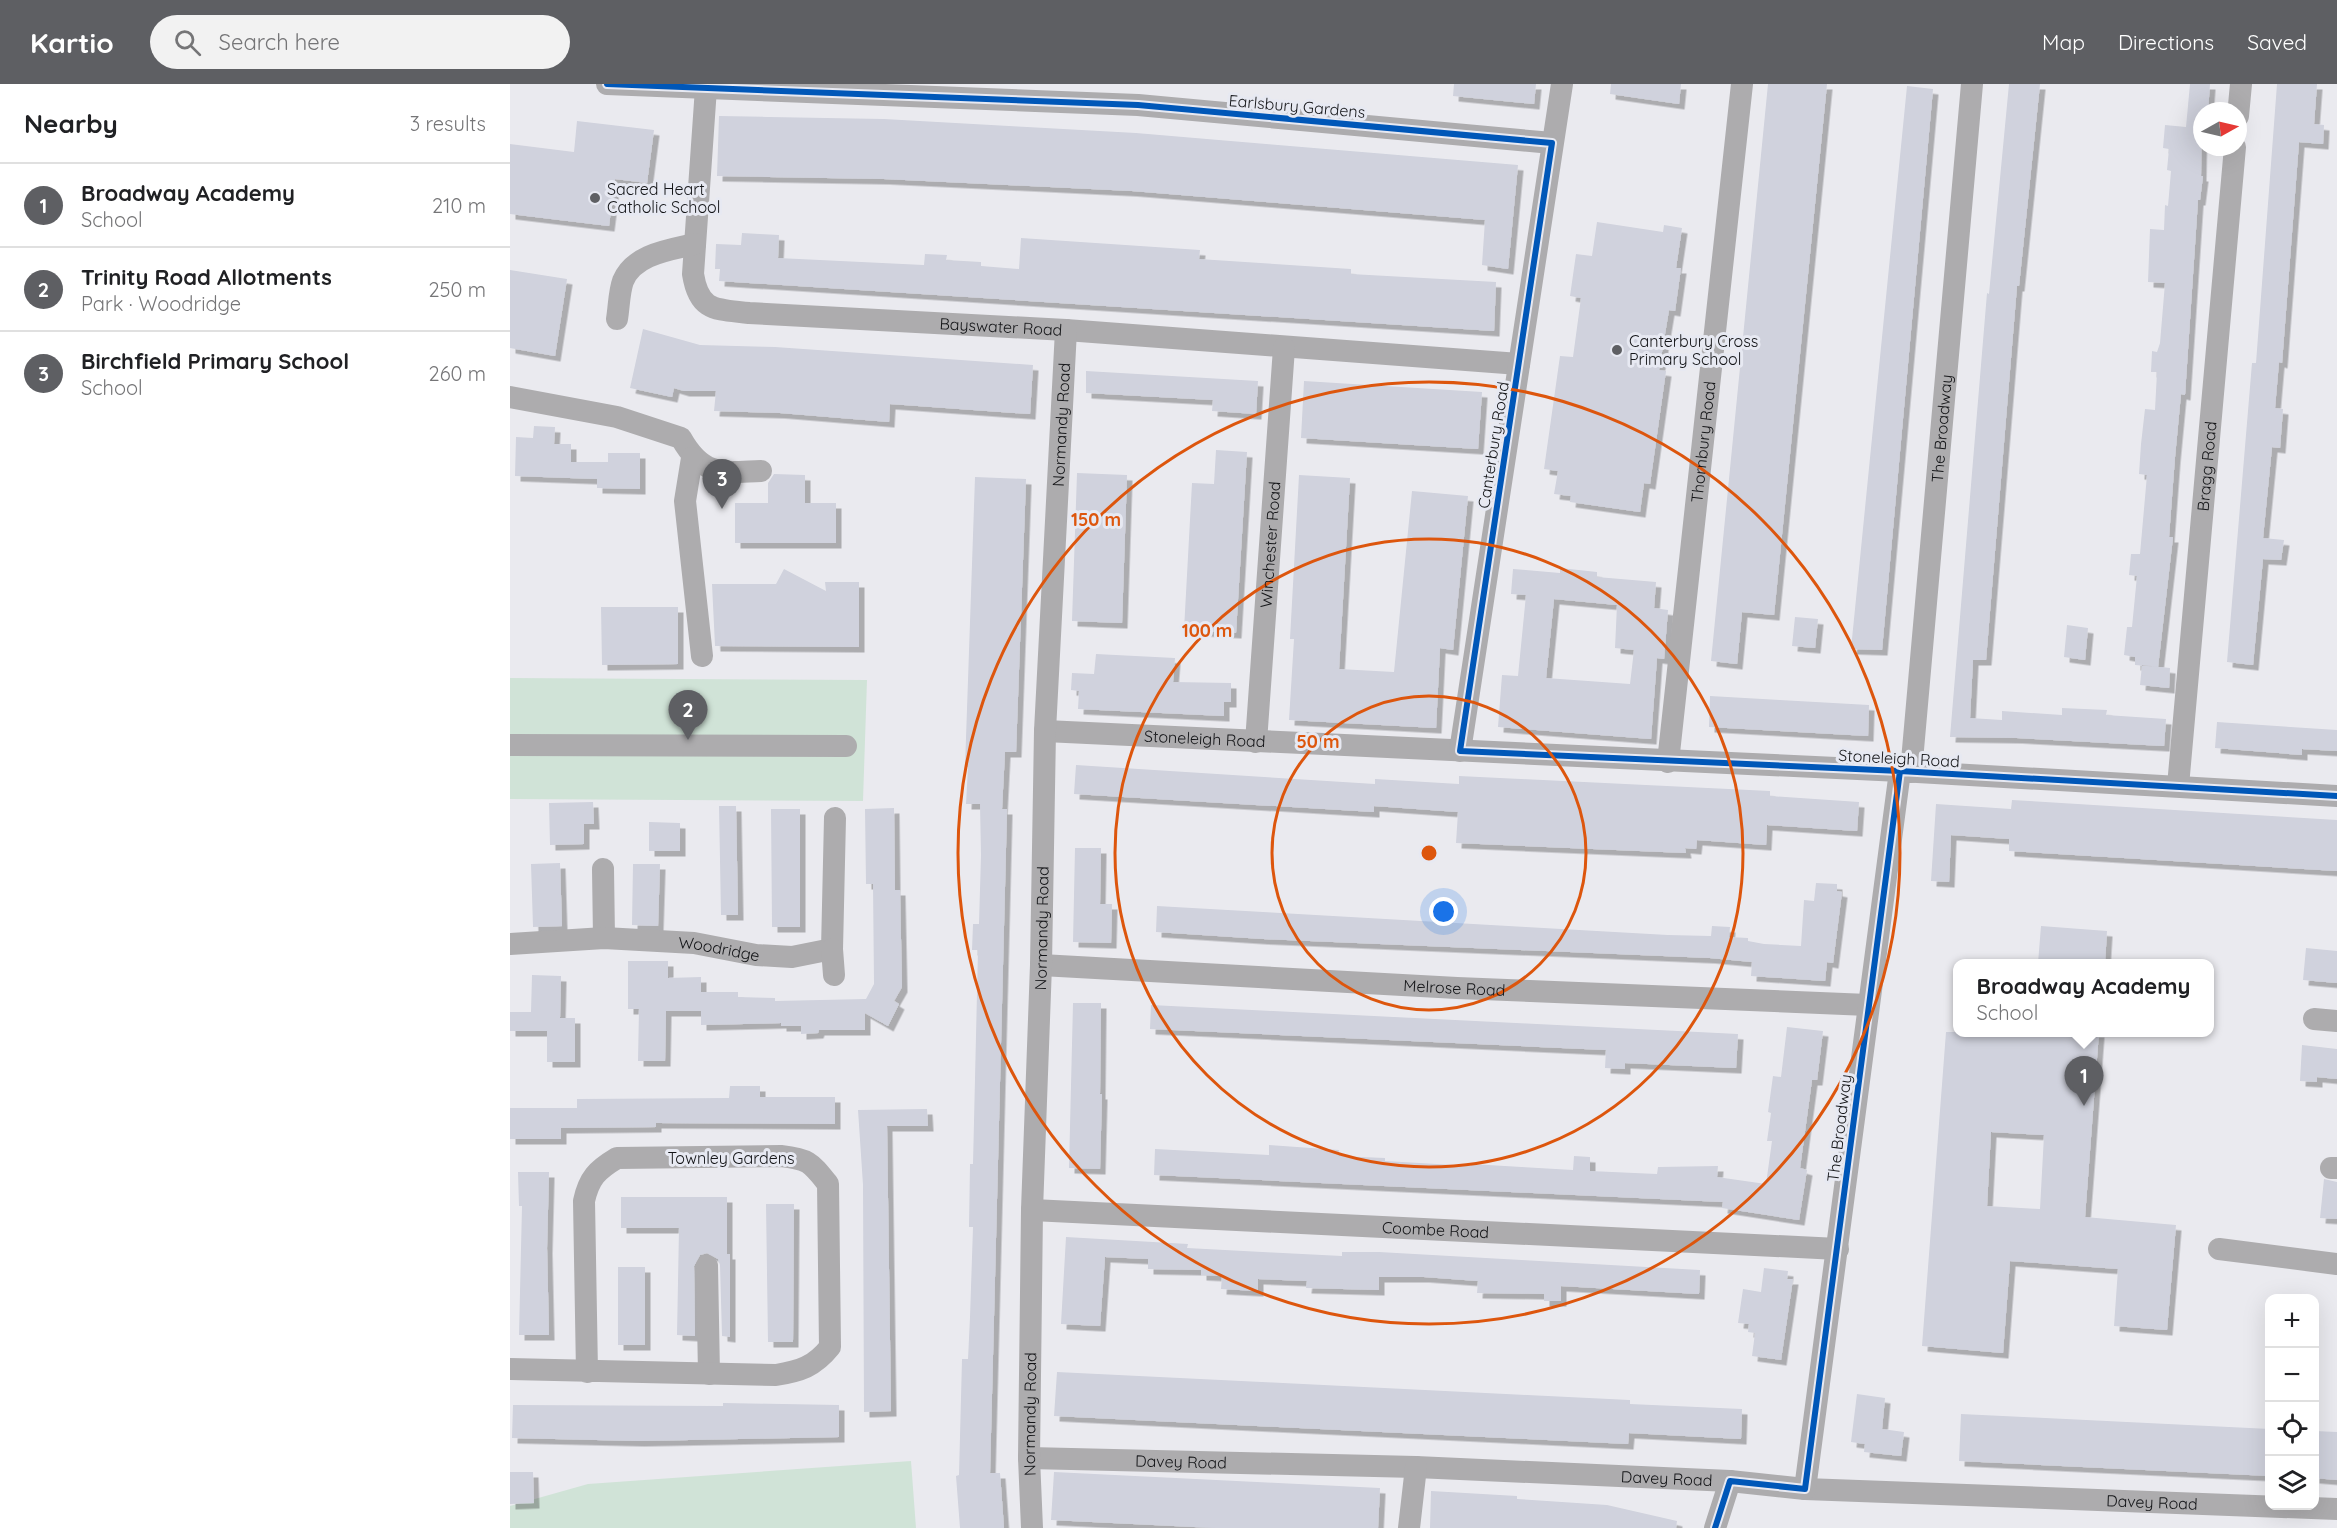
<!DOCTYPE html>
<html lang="en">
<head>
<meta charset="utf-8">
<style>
  body { margin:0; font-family:Quicksand,sans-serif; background:#f2f2f2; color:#202124 }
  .controls { position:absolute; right:18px; bottom:18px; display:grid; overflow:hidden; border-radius:12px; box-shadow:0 6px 24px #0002 }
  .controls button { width:54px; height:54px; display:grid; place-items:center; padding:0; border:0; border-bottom:2px solid #e0e0e0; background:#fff; color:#202124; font:30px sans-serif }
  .compass { position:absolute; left:1683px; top:18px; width:54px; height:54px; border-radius:50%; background:#fff; box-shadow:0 6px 24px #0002; rotate:82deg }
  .you { position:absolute; left:934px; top:828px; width:21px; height:21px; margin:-15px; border:4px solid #fff; border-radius:50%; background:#1a73e8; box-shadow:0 0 0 9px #1a73e833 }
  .badge { display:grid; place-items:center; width:39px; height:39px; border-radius:50%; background:#5e5f63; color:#fff; font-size:20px; font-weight:700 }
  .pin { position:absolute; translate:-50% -50px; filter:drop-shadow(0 2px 3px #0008) }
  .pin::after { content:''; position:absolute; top:32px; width:21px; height:18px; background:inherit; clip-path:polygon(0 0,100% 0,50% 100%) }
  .popup { position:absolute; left:1443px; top:875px; width:261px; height:78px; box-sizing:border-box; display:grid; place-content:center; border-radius:12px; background:#fff; filter:drop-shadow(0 2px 4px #0005); font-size:20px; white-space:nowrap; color:#757577 }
  .popup b { font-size:22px; color:#202124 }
  .popup::after { content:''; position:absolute; left:50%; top:100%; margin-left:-12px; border:12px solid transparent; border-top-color:#fff }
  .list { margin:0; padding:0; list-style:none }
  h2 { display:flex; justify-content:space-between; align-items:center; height:78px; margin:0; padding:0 24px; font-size:26px }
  h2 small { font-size:20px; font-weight:400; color:#757577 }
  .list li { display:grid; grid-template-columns:39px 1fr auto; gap:18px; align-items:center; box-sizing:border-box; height:84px; padding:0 24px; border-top:2px solid #e0e0e0 }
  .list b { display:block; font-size:22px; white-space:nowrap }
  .list p { margin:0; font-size:20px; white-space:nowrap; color:#757577 }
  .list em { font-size:20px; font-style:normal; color:#757577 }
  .icon { flex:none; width:33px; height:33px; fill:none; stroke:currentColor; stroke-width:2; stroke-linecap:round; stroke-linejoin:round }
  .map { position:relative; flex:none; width:1827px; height:1444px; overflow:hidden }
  header { display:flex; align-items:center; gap:36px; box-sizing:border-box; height:84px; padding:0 30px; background:#5e5f63; color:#fff }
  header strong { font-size:28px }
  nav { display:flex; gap:33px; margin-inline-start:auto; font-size:21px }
  .search { width:420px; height:54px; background:#f2f2f2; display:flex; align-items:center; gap:15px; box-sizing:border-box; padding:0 21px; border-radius:33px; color:#757577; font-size:22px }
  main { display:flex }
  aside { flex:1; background:#fff }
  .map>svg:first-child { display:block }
  .green { fill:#d0e3d7 }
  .building { fill:#d0d2dd; fill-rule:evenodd; filter:url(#shadow) }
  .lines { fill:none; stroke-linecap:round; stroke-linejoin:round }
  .minor { stroke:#adacae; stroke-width:22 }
  .cycleway-casing { stroke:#e7e9f2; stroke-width:10 }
  .cycleway { stroke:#0057b8; stroke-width:6 }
  .ring { fill:none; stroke:#dd560d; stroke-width:3 }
  .poi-dot { fill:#5e5f63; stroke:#e7e9f2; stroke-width:2 }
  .labels { text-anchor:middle; stroke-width:6; stroke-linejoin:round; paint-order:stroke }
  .street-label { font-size:16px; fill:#131417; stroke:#e7e9f2 }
  .poi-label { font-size:16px; fill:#131417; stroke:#e7e9f2; text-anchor:start }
  .centre { fill:#dd560d; stroke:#e7e9f2; stroke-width:3 }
  .ring-label { font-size:18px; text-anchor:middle; font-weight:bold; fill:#dd560d; stroke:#e7e9f2; stroke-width:6; stroke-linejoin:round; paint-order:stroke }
</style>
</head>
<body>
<header>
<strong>Kartio</strong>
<div class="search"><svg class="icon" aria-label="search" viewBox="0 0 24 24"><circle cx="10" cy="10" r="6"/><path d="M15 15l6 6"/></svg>Search here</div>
<nav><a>Map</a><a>Directions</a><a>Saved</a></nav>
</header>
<main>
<aside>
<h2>Nearby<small>3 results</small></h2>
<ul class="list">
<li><span class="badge">1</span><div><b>Broadway Academy</b><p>School</p></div><em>210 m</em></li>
<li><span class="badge">2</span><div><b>Trinity Road Allotments</b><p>Park · Woodridge</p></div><em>250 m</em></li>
<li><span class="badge">3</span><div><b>Birchfield Primary School</b><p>School</p></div><em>260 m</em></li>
</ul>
</aside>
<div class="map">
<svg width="1827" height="1444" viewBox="0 0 1827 1444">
  <defs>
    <filter id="shadow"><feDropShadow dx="5.5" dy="5.5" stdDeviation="0" flood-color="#0004"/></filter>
  </defs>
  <rect width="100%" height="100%" fill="#eaeaef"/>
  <path class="green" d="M0,594L357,596L353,717L0,715Z
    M401,1377L406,1444H0V1422L78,1400Z"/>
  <path class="building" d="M944,0H1026L1024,20L943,12Z
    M1101,0H1171L1169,20L1100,10Z
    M1258,0H1317L1264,531L1232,528L1227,580L1201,577Z
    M1499,0H1530L1509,202H1507L1476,576H1463L1460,634L1492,636V627L1552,631V624L1597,626L1596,631L1656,635L1654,662L1507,654L1440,653L1477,209L1479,210Z
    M1680,0H1700L1698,27H1692L1691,92H1693L1690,116H1688L1675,311L1671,310L1665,373L1659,453H1663L1648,583L1625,581V573L1614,571L1617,543H1622L1627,492L1619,491L1621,470H1630L1637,391L1629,390L1631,360L1635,325L1645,326L1647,288H1641L1642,267L1647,268L1650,259L1655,199L1638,198L1640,145L1654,146L1655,121L1658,122L1661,87L1657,86L1659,65L1653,64L1655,41L1676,43Z
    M1767,0H1807L1804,40L1814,41L1813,60L1789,58L1772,279L1769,278L1765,324L1773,325L1770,364L1762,363L1753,454L1774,456L1771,476L1753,475L1743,581L1717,578L1742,279H1746Z
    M1397,2L1423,5L1372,566L1341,565Z
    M209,32L374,35L626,49L1008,81L998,185L972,181L975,136L622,107L374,95L207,92Z
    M67,37L144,46L137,99L105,95L99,142L0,130V60L64,68Z
    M1087,138L1153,148L1154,141L1172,144L1166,184H1171L1165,227L1159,226L1149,286L1156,287L1140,400L1134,399L1130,428L1060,418L1061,412L1044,410L1048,387L1034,385L1050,272L1063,273L1071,214L1060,212L1066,170L1082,172Z
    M232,149L269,151L268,174L414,181L415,170L437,171L436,176L471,178V182L509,185L511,154L690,166L689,175L841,185V190L986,198L984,247L209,197L210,185H205L206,160L231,161Z
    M0,186L57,195L45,272L0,264Z
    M133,245L190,261L265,263L523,281L520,330L380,320L379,338L270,329L204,327L206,307H174L164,304L162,313L120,304Z
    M576,287L748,297L746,330L702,327L703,316L576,309Z
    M794,297L972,308L968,365L791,354Z
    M24,342L45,343L44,360H61V378H98V369H130V405L87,404V395L5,392L6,353L23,354Z
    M706,366L737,368L726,549L674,546L682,399L704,400Z
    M567,389L617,391L612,539L562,537Z
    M264,390L295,391V419H326V459H225V419H258V399Z
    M789,391L840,394L829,585L884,588L902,407L958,412L943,566L930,564L926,644L779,636L784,555H780Z
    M465,393L516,395L506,668H495L492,725H497L480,1389H490L494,1444H450L446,1392L449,1391L452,1275H458L460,1233L463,1143H459L460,1080H463L468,866H462L463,840H469L471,771L470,720H456L458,683H455Z
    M1050,484L1087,488V493L1146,498L1144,524L1158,526L1154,575L1147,574L1141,655L988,643L992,591L1008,592L1016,511L1001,510L1003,485L1050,489ZM1044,515L1107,521L1105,564L1124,566L1120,600L1036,594Z
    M274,485L316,507L315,498H349V563L205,562L202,500H266Z
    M91,523H168V580L92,581Z
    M1285,533L1308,535L1305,564L1282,562Z
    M1557,541L1578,544L1575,576L1554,573Z
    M586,570L665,574L663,598L721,599V618H714V632L568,625L569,607L561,606L562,589L584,590Z
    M1632,581L1660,584L1659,604L1630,601Z
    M1200,612L1359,621L1358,652L1199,643Z
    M1707,638L1827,646V667L1792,665V671L1705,664Z
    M566,681L865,700V695L949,700V692L1260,707V712L1349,718L1347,747L1257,741L1256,761L1187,756L1186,765L1175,764L1176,769L946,759L948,728L864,722V728L564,710Z
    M1502,716L1827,736V787L1499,767V755L1441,751L1439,798L1421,797L1426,720L1501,725Z
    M83,718L84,740H74V760L40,761L39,719Z
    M209,722H226L228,831H211Z
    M384,724L385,806H390L392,903L384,917L389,920L378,942L355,929V946H309L308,949L291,950V942H271V939L191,941V927H156L155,977H128L129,925H118V877H158V894L191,893V908H228V913L265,914V917L356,915L364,900L363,800H356L355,725Z
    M261,725H290V843H262Z
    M139,738L170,739V767H139Z
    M565,764H591L590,820H602L601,859L563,858Z
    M50,779L52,842L23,843L21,780Z
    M123,780H150L148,842L122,841Z
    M1306,799L1327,800V807L1332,808L1323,879L1317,878L1315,897L1241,892L1242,878L1200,874L753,855L646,848L647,822L1158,851L1201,852L1202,842L1220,843L1219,853L1238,854V857L1254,860L1291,862L1294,816L1304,817Z
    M1531,842L1597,847L1595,879H1528Z
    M1796,864L1827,867V899L1793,896Z
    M22,891L51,892L50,934H65V978H37V947H0V928H21Z
    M563,919H591L590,1010H592L590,1085L559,1084Z
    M641,921L1228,950L1226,984L1115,979V985L1095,984L1096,966L640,945Z
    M1277,943L1313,947L1307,996H1302L1290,1084L1297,1086L1289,1136L1212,1124L1213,1118L644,1091L645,1065L759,1071V1061L829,1066L828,1072L875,1074V1077L961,1082V1080L1063,1086L1064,1072L1080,1073V1087L1147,1090L1148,1083L1208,1082L1207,1093L1256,1100L1262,1057H1257L1261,1029L1258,1028L1263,992L1271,993Z
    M1436,948H1589L1575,1133L1666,1141L1657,1246L1604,1242L1608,1185L1500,1177L1493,1269L1412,1262ZM1481,1048L1534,1051L1530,1125L1477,1122Z
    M1792,961L1827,965V995L1807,993V998L1790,997Z
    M220,1002H250V1013H325V1040L146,1039V1043L51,1044V1055H0V1024H67V1015L219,1014Z
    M417,1025L418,1042H377L381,1327L354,1328L353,1101L348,1026Z
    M8,1088H39L37,1164L39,1251H9L12,1122H9Z
    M1814,1095L1827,1098V1135L1810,1134Z
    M111,1113H217V1170H220V1253L212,1252L210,1181L208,1175L197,1169L190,1171L184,1182L185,1252L167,1251L169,1144H111Z
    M256,1120H284L283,1258H258Z
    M556,1153L678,1160L677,1164L832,1172V1168H869L1190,1186L1189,1210L1051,1202V1217H1034V1210L967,1209L968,1197L914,1193H869V1206L796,1204L797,1197L748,1195V1207L711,1205L712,1192L691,1191V1186L638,1185V1175L595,1173L590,1242L551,1240Z
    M108,1183H135V1261H108Z
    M1254,1184L1278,1187L1277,1195H1283L1271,1276L1242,1272L1245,1249L1238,1248L1239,1240L1228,1239L1233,1205L1251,1208Z
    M547,1288L1120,1316V1320L1232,1325L1231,1355L1119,1349L1118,1360L544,1332Z
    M1347,1310L1375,1314L1372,1345L1394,1348L1391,1372L1354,1368L1355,1360L1341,1358Z
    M213,1319L329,1321V1353L129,1357L2,1354L3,1321L213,1322Z
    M1451,1330L1760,1345V1392L1449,1377Z
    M1804,1347L1827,1348V1396L1804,1394Z
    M0,1388H23L24,1419L0,1420Z
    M544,1388L870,1404L868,1444H705L541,1436Z
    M921,1407L1007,1412V1415L1097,1421L1167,1437L1166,1444H920Z"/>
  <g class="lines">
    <g class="minor">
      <path d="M97,0L628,21L1042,59"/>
      <path id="s1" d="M196,4L183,190C189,228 206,225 239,229L556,246L1009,280"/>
      <path d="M1728,32L1731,0"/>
      <path d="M107,235C109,223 109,208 113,197C124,170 160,166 185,160"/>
      <path d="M0,313L107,333L171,354C192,392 212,389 251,387"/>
      <path d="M182,374L175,417L192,572"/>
      <path id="s2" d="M535,647L1390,687L1827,712"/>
      <path id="s3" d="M746,658L774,264"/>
      <path d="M0,661L336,662"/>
      <path d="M950,667L1052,0"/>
      <path id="s4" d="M1158,678L1232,0"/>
      <path id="s5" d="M1401,688L1462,0"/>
      <path id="s6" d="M1668,702L1725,63"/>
      <path d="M93,785L94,854"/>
      <path id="s7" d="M0,860L94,854L184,859L246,871L282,873L322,865L325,734"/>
      <path d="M322,865L324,891"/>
      <path id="s8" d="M531,881L947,904L1358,921"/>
      <path d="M1804,935L1827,937"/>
      <path d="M1821,1084H1827"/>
      <path id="s9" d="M522,1126L1328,1165"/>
      <path d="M1709,1165L1827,1180"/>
      <path d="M197,1182L199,1290"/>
      <path d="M0,1285L266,1291C290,1287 304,1283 320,1263L318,1100C301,1079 299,1075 271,1072L107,1074C87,1086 79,1094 74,1117L77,1288"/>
      <path id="s10" d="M519,1374L906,1383L1220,1397L1295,1405L1827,1425"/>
      <path d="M1295,1405L1390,687"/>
      <path id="s11" d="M522,1444L519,1374L522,1126L531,881L535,647L556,246"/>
      <path d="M899,1444L906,1383"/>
      <path d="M1205,1444L1220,1397"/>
    </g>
    <g class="cycleway-casing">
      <path id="cycleway" d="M97,0L628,21L1042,59L950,667L1390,687L1827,712
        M1205,1444L1220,1397L1295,1405L1390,687"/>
    </g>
    <use href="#cycleway" class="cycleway"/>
  </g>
  <g class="ring">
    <circle cx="919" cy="769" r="157"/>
    <circle cx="919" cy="769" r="314"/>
    <circle cx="919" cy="769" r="471"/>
  </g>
  <g class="poi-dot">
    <circle cx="85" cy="114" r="6"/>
    <circle cx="1107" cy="266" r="6"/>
  </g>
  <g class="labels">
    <g class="street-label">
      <text transform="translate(787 22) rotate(5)" y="6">Earlsbury Gardens</text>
      <text dy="6" stroke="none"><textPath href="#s1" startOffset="516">Bayswater Road</textPath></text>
      <text dy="6" stroke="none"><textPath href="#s11" startOffset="1104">Normandy Road</textPath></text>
      <text dy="6" stroke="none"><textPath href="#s5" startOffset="345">The Broadway</textPath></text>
      <text dy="6" stroke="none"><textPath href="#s4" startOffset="322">Thornbury Road</textPath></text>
      <text transform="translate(983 361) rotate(-81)" y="6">Canterbury Road</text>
      <text dy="6" stroke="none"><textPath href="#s6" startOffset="321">Bragg Road</textPath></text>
      <text dy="6" stroke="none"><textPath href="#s3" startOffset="198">Winchester Road</textPath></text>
      <text dy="6" stroke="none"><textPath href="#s2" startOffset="160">Stoneleigh Road</textPath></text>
      <text transform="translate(1389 674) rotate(3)" y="6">Stoneleigh Road</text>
      <text dy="6" stroke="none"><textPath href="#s11" startOffset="600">Normandy Road</textPath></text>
      <text dy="6" stroke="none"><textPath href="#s7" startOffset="210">Woodridge</textPath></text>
      <text dy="6" stroke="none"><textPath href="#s8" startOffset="414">Melrose Road</textPath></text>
      <text transform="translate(1329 1044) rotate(-83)" y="6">The Broadway</text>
      <text x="221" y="1080">Townley Gardens</text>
      <text dy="6" stroke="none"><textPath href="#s9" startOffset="404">Coombe Road</textPath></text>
      <text dy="6" stroke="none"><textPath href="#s11" startOffset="114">Normandy Road</textPath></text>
      <text dy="6" stroke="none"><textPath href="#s10" startOffset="152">Davey Road</textPath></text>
      <text dy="6" stroke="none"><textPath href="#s10" startOffset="638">Davey Road</textPath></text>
      <text dy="6" stroke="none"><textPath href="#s10" startOffset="1124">Davey Road</textPath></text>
    </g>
    <g class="poi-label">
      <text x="97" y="111">Sacred Heart<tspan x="97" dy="18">Catholic School</tspan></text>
      <text x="1119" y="263">Canterbury Cross<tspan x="1119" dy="18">Primary School</tspan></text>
    </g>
  </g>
  <circle cx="919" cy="769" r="9" class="centre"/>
  <g class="ring-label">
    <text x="586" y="442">150 m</text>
    <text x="697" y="553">100 m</text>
    <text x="808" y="664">50 m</text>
  </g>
</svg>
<div class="controls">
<button>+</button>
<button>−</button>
<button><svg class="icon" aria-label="locate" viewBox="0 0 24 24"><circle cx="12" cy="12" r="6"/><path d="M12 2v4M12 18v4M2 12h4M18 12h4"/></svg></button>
<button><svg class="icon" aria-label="layers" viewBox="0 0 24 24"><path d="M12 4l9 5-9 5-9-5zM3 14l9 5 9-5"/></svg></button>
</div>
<svg class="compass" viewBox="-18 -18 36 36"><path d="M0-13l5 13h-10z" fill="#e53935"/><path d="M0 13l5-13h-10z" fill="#757577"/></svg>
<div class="you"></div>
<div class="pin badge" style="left:1574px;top:1022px">1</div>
<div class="popup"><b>Broadway Academy</b>School</div>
<div class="pin badge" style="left:178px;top:656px">2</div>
<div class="pin badge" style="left:212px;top:425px">3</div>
</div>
</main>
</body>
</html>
